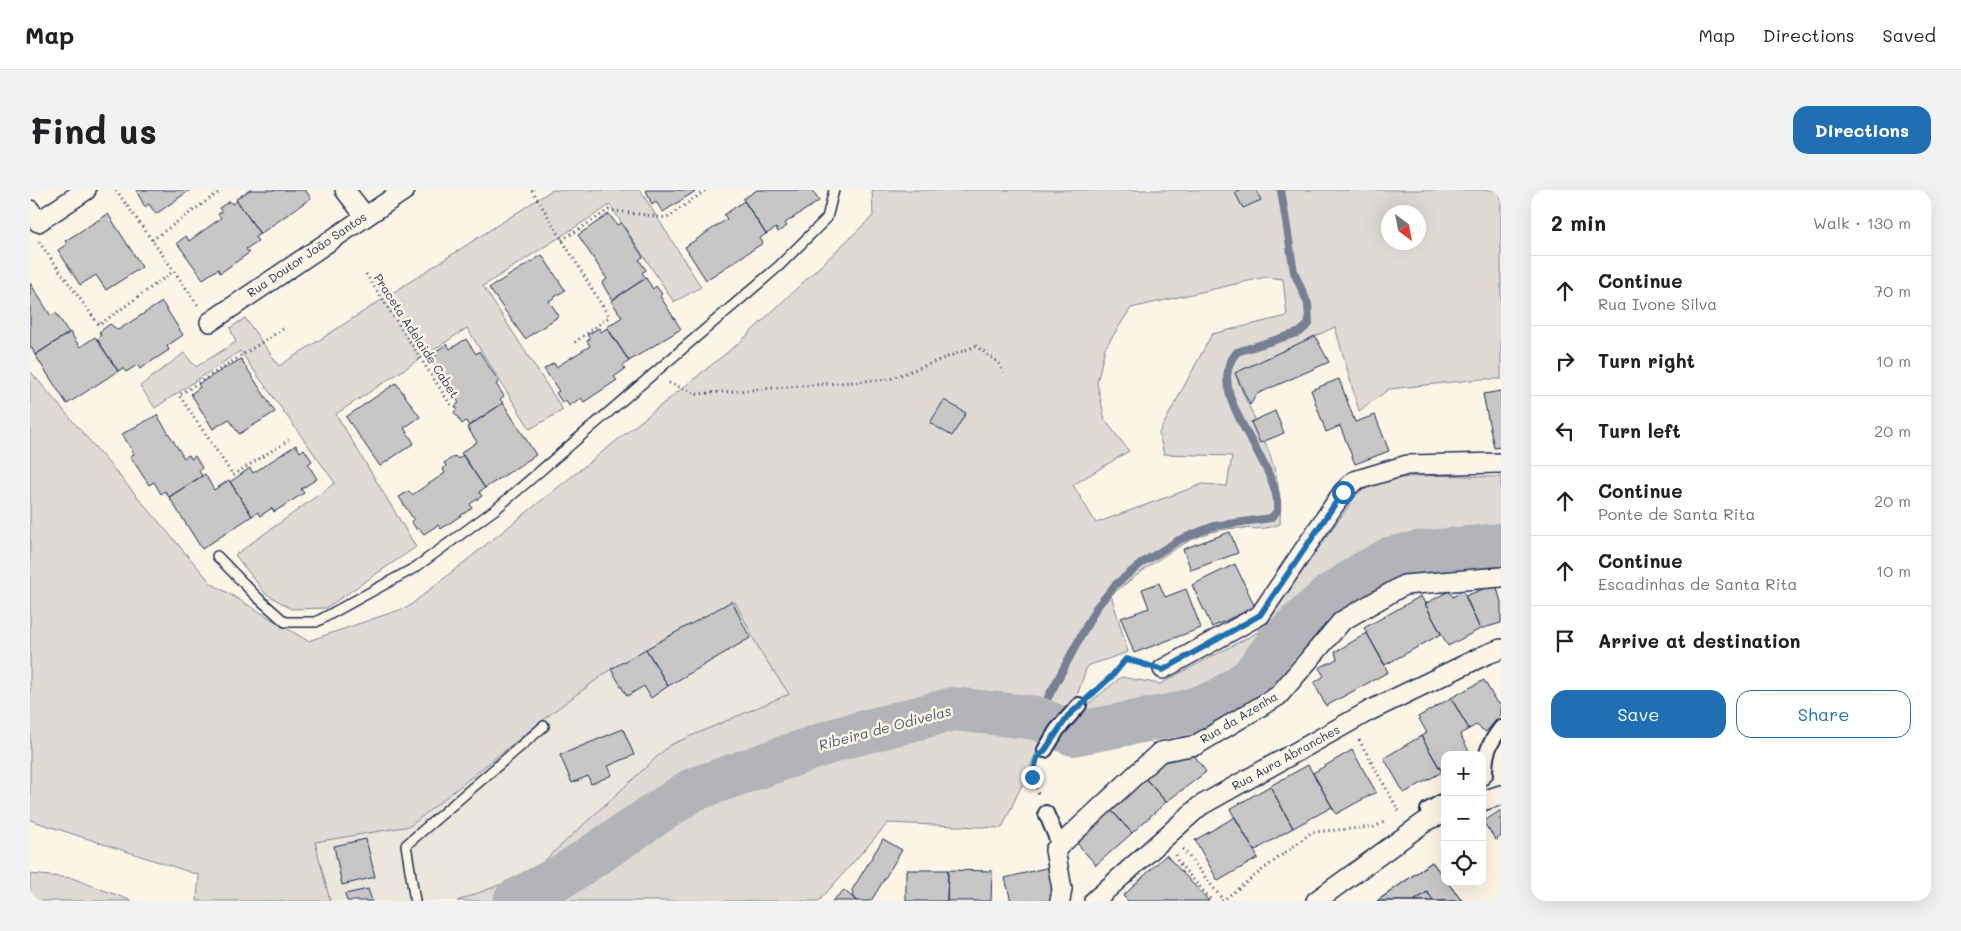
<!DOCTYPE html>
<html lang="en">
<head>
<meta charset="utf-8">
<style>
  body { margin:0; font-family:Mali,sans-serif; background:#f2f2f2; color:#202124 }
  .controls { position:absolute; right:15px; bottom:15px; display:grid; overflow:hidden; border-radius:10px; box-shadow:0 5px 20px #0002 }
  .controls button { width:45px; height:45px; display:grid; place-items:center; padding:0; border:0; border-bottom:1px solid #e0e0e0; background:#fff; color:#202124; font:25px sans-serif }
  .compass { position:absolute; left:1351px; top:15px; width:45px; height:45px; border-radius:50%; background:#fff; box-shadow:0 5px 20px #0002; rotate:148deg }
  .stop { position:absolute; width:15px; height:15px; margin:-11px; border:4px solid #1f6fb2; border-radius:50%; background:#fff }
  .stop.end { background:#1f6fb2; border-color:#fff; box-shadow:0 1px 5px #0008 }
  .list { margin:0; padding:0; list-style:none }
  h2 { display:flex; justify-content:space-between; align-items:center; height:65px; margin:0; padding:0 20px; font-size:21px }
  h2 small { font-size:16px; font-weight:400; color:#757577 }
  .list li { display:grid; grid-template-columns:32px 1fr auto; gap:15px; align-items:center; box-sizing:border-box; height:70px; padding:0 20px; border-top:1px solid #e0e0e0 }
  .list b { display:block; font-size:19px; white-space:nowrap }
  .list p { margin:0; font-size:16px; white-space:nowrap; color:#757577 }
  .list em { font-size:16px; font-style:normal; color:#757577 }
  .actions { display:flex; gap:10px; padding:15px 20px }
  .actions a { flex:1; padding:11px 0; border:1px solid #1f6fb2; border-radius:15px; text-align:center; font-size:18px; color:#1f6fb2 }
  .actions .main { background:#1f6fb2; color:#fff }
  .icon { flex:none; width:28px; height:28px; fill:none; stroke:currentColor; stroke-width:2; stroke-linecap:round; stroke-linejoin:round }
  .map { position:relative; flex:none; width:1471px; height:711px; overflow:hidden; border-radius:15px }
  header { display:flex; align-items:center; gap:30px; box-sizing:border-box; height:70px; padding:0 25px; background:#fff; border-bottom:1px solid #e0e0e0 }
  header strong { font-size:24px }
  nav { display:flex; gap:28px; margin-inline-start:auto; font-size:18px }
  .intro { display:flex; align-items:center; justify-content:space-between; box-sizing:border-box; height:120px; padding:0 30px }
  h1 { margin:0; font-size:35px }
  .button { padding:12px 22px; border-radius:15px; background:#1f6fb2; color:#fff; font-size:18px; font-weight:700 }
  main { display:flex; gap:30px; padding:0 30px }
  aside { flex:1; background:#fff; border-radius:15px; box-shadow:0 5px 20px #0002 }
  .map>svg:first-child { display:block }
  .built { fill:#ece7dc }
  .green { fill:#dfdbd4; stroke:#7d8599; fill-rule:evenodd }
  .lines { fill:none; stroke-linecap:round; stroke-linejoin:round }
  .stream { stroke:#767f94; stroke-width:8 }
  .river { stroke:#b2b4b8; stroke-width:44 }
  .building { fill:#c8c7c6; stroke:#1b2f5e }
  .service-casing { stroke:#1b2f5e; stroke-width:12 }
  .pedestrian-casing { stroke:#1b2f5e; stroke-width:18 }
  .minor-casing { stroke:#1b2f5e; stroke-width:22 }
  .path { stroke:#1b2f5e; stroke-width:3; stroke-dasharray:1 4; stroke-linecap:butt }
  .service { stroke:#fcf5e5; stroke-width:9 }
  .pedestrian { stroke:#fcf5e5; stroke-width:14 }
  .minor { stroke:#fcf5e5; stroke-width:19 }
  .route { stroke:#1f6fb2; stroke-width:6 }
  .labels { text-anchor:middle; stroke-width:5; stroke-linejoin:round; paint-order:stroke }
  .street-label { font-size:12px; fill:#1b2f5e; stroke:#fcf5e5 }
  .water-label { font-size:14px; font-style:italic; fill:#485779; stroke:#fcf5e5 }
</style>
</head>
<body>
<header>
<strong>Map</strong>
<nav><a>Map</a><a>Directions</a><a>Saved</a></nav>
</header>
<div class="intro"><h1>Find us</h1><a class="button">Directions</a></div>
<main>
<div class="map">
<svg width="1471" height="711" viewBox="0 0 1471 711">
  <rect width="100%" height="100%" fill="#fcf5e5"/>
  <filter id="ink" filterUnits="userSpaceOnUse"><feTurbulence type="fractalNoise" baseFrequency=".02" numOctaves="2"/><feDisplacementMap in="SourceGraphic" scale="10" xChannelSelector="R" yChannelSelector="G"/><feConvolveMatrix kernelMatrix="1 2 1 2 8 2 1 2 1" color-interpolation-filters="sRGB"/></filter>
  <g filter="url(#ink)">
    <path class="built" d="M705,412L730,461L759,504L640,555L501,683L427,711H300L285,652L380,636L523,522L581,479Z"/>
    <path class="green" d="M522,0H610L671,97L644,112L580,15L453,96L533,220L500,239L437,138L306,224L386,357L296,418L261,419L235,403L205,365L305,293L210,161L125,218L110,196L154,163L166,177L206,152L200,138L215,128L249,176Z
      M842,0H1471V189H1451L1359,199L1329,221L1305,137L1205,183C1225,236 1254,274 1250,334C1227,343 1219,336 1197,339C1157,343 1113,381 1081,405L1098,462L1057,476L1039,530L1091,487L1130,494L1228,442L1328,303C1370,278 1424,287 1471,287V379L1378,383L1305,427L1238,504L1173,541L1066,561L1011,553L972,638L858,633L789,711H427L501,683L640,555L759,504L730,461L705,412L581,479L523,522L380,636L285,652L300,711H167L169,685L0,630V181L181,393L278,451L378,417L709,153L843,26ZM1358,22H1388V52H1358ZM1236,87L1253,89L1257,126L1182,144L1129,243L1134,264L1202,266L1197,296L1173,294L1066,333L1043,295L1099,261L1075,230L1067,193L1075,158L1101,118Z
      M0,684L42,688L102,711H0Z"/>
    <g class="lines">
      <path class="stream" d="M1007,528L1066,418L1085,395L1112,373L1149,350L1184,336L1241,328L1247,321C1253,274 1169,204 1207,162L1270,142L1279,134L1278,114L1264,82L1251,0"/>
      <path class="river" d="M485,711L536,684L662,600L811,548L923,519L1007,528L1043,544L1149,524L1189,511L1221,489L1250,451L1300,406L1336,382L1362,368L1387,363L1471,355"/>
    </g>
    <path class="building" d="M106,0H160L126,24L119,14L115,17Z
      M220,0H275L281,8L230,44L206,9Z
      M616,0H667L633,22L626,12L622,15Z
      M727,0H782L789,11L755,33L757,36L748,42L746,38L736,44L713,9Z
      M1210,0H1226L1231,10L1213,18L1205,3Z
      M200,11L202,14L207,11L230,44L225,47L228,51L216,59L219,63L190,83L188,79L173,89L147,53L156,46L159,51L191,28L188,24L192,22L189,18Z
      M714,11L736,44L730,48L733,53L676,90L655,57L697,29L694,25Z
      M78,24L112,77L76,100L66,85L50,95L28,60L37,54L35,51Z
      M579,24L587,35L591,33L613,67L609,70L616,80L612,83L616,88L582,110L572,93L577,89L548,45Z
      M512,65L535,100L519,111L529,126L495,149L459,98Z
      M616,88L623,99L626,96L632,104L630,106L651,139L599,171L577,137L592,127L581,111Z
      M0,93L21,126L26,123L39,143L5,165L2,158L0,159Z
      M132,112L153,145L137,156L139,160L110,179L107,175L96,182L93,178L88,181L67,149L71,145L69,142L80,134L88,140Z
      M569,138L571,142L577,138L599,171L593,176L595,179L584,187L587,190L554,212L551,208L539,216L536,210L532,212L526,203L529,201L514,179L524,173L526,177L560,156L557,151L560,149L557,145Z
      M40,142L50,157L65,147L88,181L37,214L5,165Z
      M1285,146L1299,172L1227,204L1220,215L1205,183Z
      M436,149L446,164L449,161L469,192L466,194L474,206L470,209L473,213L439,236L436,231L432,234L424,222L427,219L425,216L429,213L401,169L407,165L405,162L417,154L420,159Z
      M211,169L245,222L209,244L199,229L183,239L161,204L170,197L168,194Z
      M1309,189L1325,232L1345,225L1359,261L1325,274L1310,236L1296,242L1281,200Z
      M366,193L390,227L374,238L384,253L350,276L316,227Z
      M1471,201V257L1464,258L1453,204Z
      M914,210L936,223L922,246L900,233Z
      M473,213L506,265L455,298L431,263L447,252L437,237Z
      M1245,221L1254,243L1230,253L1221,232Z
      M127,225L154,268L159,265L161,269L165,266L172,278L169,281L172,286L139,307L135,301L131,304L124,292L119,295L100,266L104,264L92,244Z
      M266,255L270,262L274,259L282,271L278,274L287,289L271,299L274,303L244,322L242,318L230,326L228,322L222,326L200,292L220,278L223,283Z
      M433,265L455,298L449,302L452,306L440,314L442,318L411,339L408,335L394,344L389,338L387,340L381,331L384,330L369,307L379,301L382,305L415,283L413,279L416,276L414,273L425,266L428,269Z
      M175,284L184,300L199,290L222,326L172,359L139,307Z
      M1200,342L1208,363L1161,380L1153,359Z
      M1205,374L1225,417L1182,437L1162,395Z
      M1129,393L1135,407L1156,399L1171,438L1104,463L1091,428L1119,418L1112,399Z
      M1466,394L1471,412V433L1450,439L1435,406Z
      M1433,400L1450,439L1418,456L1395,414L1419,401L1423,407Z
      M1391,406L1411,444L1355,475L1334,438Z
      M702,411L720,448L638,496L616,459Z
      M1337,443L1358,482L1296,516L1284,493L1294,486L1289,478L1307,469L1305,462Z
      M616,459L638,496L621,508L614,496L597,506L581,479Z
      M1454,490L1465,510L1471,515V524L1456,542L1446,535L1439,539L1421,508Z
      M1421,508L1439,539L1430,544L1441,565H1415V580L1412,582L1391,546L1397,543L1388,527Z
      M593,539L604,565L578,576L582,585L561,594L558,586L542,593L530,565Z
      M1391,546L1412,582L1374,603L1354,568Z
      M1322,560L1346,602L1306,624L1283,583Z
      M1147,561L1155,568L1162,562L1176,582L1136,612L1108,580Z
      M1278,575L1302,617L1263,638L1240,596Z
      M1108,580L1136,612L1102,643L1073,611Z
      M1240,596L1263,638L1224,661L1200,619Z
      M1073,611L1102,643L1066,675L1038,643Z
      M1471,620V646L1466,650L1453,632Z
      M1205,627L1228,668L1188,691L1165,650Z
      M336,649L345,687L312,695L304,656Z
      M853,649L872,660L841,711H827L823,708L822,700Z
      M1136,665L1179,711H1098L1093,706Z
      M1402,672L1415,689V692H1417L1432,711H1404L1397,702L1384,711H1347Z
      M1402,672L1415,689V692H1417L1432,711H1347Z
      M1019,677L1027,711H981L975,688Z
      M876,680H918L917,711H876Z
      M918,680L962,681L961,711H917Z
      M338,699L342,711H317L315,704Z
      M814,700L823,708L827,711H802Z
      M1397,702L1404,711H1384Z"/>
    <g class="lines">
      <g class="service-casing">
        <path id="service" d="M187,366L227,407L255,432H286L386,377L467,318L749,76L797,28L804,0
          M385,711L376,655L514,536"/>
      </g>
      <g class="pedestrian-casing">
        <path id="pedestrian" d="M1015,560L1027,540L1049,515
          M1452,588L1455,585C1455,563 1458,555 1471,538
          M1016,623L1030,656
          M1399,629L1398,620L1415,610"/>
      </g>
      <g class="minor-casing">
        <path id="minor" d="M315,0L335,26
          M0,20L8,32L56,0
          M180,132L375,0
          M1133,479L1230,425L1313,302L1324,291L1377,275L1471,273
          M1452,611L1471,605
          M1030,711L1032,699L1025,660L1130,562L1166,555L1248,506L1312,431L1374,395L1471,387
          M1064,711L1170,616L1339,521L1455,465L1471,459
          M1286,711L1399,629L1415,624"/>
      </g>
      <path class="path" d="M86,0L144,81
        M502,0L579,127L544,153
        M122,50L192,0
        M532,50L579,20L637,28L676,0
        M9,52L69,135L144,81L168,115
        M336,84L422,217
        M253,139L149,205L203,285L259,250
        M639,193L667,204L860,189L946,156L969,173L973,183
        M1063,503L1082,486L1096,469L1114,474
        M1329,550L1370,623
        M1005,574L1002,587L1009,606
        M1153,659L1193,710
        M1146,665L1148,672L1182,711
        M1192,711L1282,642L1344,637L1356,631"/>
      <use href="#service" class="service"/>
      <use href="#pedestrian" class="pedestrian"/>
      <use href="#minor" class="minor"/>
    </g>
  </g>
  <g class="lines" filter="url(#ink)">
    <path class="route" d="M1002,587L1007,568L1015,560L1038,526L1082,486L1096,469L1133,480L1230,425L1313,302"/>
  </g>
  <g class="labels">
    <g class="street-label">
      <text transform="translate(277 65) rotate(-34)" y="4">Rua Doutor João Santos</text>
      <text transform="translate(386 146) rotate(57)" y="4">Praceta Adelaide Cabet</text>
      <text transform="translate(1209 528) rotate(-31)" y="4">Rua da Azenha</text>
      <text transform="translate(1256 568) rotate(-29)" y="4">Rua Aura Abranches</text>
    </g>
    <g class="water-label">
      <text transform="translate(855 538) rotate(-15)" y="5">Ribeira de Odivelas</text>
    </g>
  </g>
</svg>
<div class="controls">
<button>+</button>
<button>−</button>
<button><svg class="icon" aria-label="locate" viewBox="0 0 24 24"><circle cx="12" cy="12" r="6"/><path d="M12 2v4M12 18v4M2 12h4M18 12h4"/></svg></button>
</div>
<svg class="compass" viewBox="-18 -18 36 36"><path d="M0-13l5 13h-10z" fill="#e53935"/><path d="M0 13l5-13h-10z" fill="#757577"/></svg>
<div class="stop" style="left:1313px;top:302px"></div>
<div class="stop end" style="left:1002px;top:587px"></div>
</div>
<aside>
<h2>2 min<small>Walk · 130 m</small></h2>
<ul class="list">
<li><svg class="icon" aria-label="ahead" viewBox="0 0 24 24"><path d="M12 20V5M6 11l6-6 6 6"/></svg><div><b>Continue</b><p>Rua Ivone Silva</p></div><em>70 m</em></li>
<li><svg class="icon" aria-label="right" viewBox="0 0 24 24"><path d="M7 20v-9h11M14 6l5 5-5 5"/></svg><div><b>Turn right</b></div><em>10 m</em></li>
<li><svg class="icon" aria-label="left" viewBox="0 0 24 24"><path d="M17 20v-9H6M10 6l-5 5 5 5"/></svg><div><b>Turn left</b></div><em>20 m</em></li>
<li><svg class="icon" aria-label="ahead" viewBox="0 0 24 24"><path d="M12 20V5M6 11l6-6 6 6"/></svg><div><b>Continue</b><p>Ponte de Santa Rita</p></div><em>20 m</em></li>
<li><svg class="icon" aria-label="ahead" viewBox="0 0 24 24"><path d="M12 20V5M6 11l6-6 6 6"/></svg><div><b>Continue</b><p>Escadinhas de Santa Rita</p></div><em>10 m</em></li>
<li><svg class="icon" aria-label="arrive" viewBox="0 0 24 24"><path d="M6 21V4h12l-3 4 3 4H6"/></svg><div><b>Arrive at destination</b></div></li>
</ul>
<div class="actions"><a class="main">Save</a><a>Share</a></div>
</aside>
</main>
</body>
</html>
